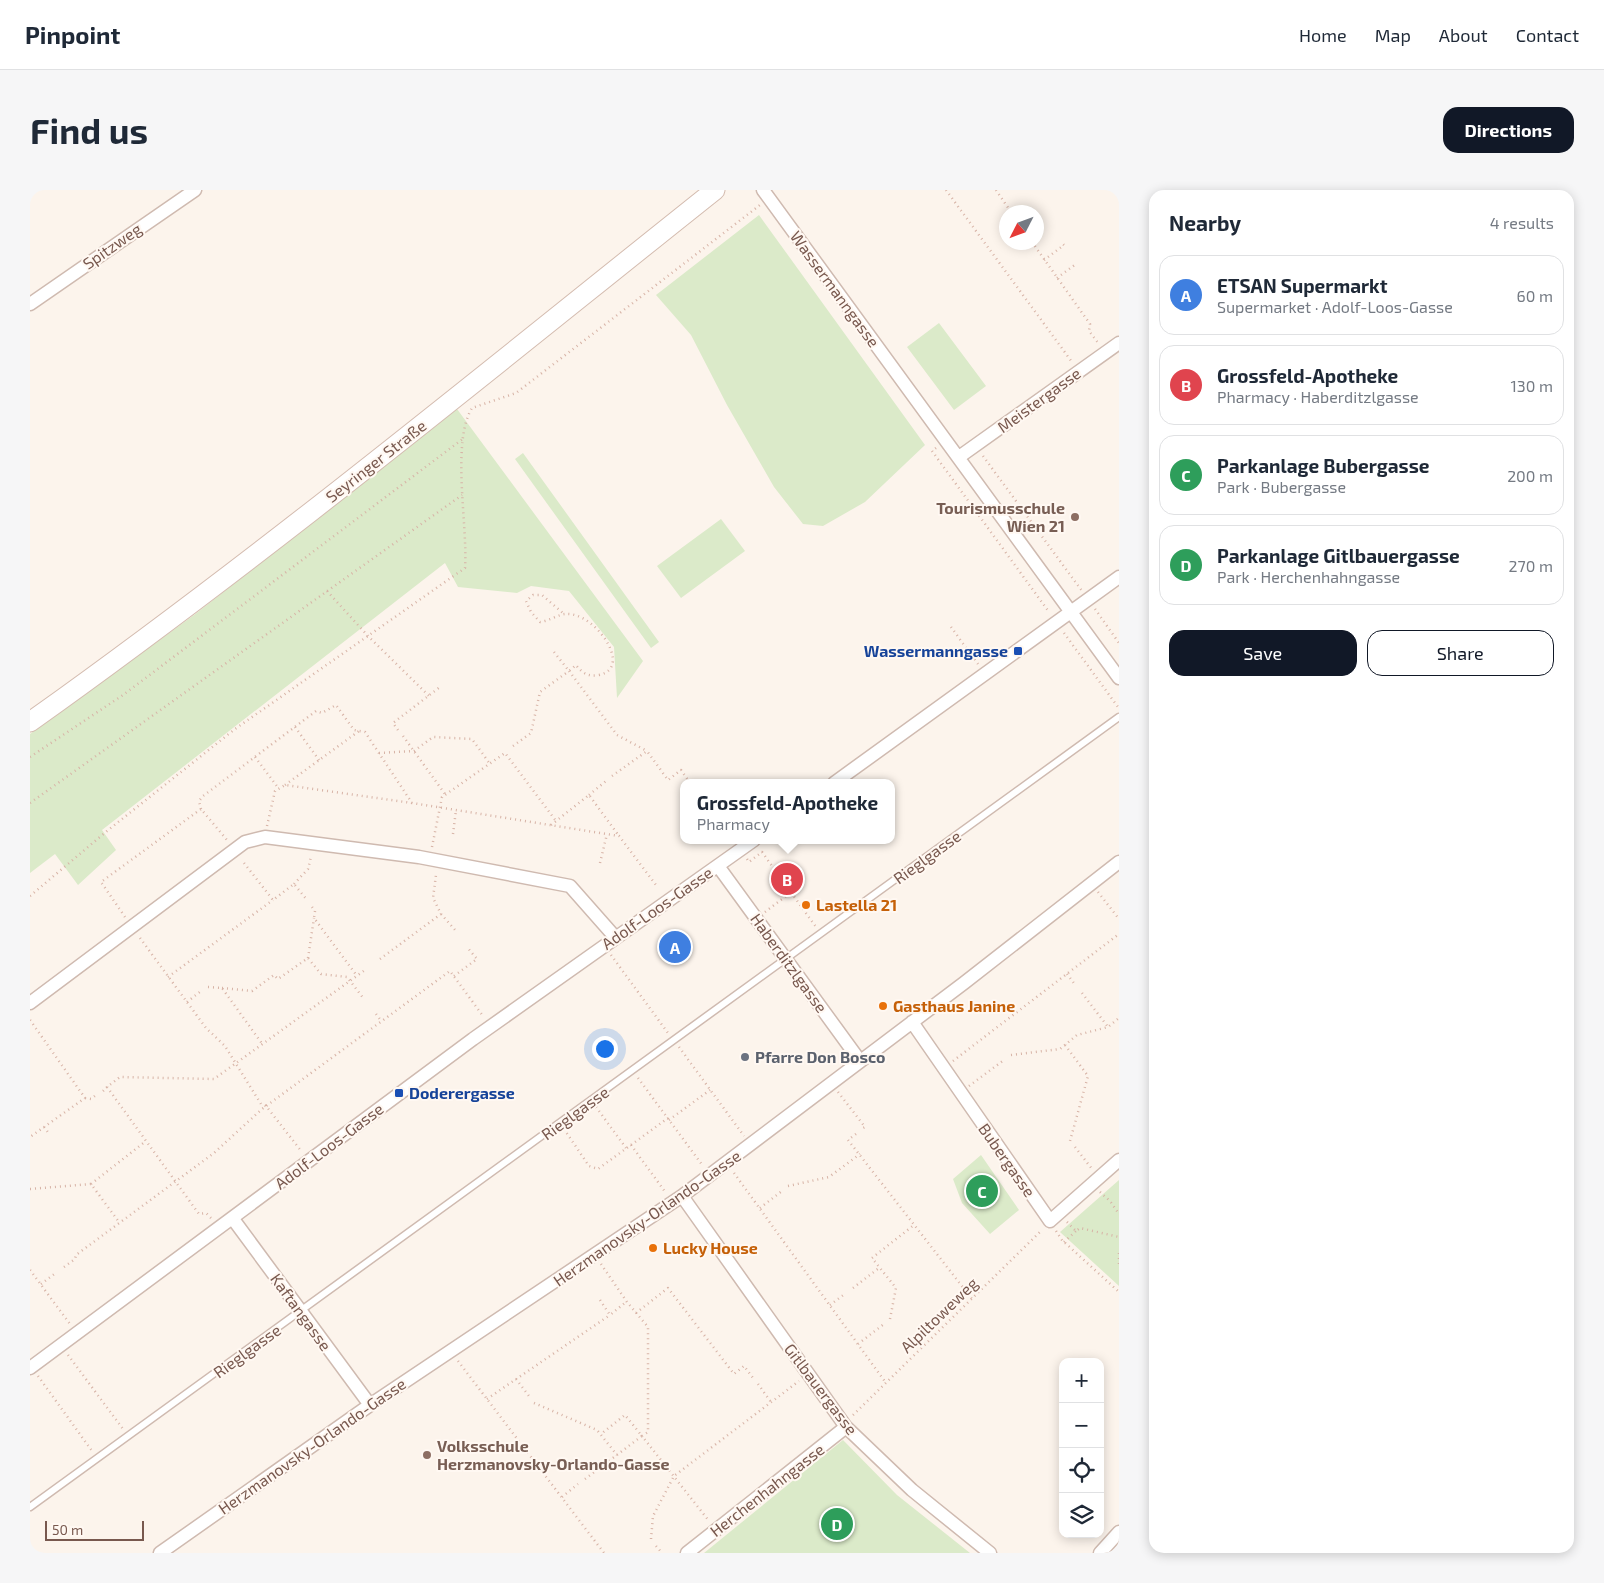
<!DOCTYPE html>
<html lang="en">
<head>
<meta charset="utf-8">
<style>
  body { margin:0; font-family:"Exo 2",sans-serif; background:#f6f6f7; color:#1f2937 }
  .controls { position:absolute; right:15px; bottom:15px; display:grid; overflow:hidden; border-radius:10px; box-shadow:0 2px 12px #0003 }
  .controls button { width:45px; height:45px; display:grid; place-items:center; padding:0; border:0; border-bottom:1px solid #e0e1e3; background:#fff; color:#1f2937; font:25px sans-serif }
  .compass { position:absolute; left:969px; top:15px; width:45px; height:45px; border-radius:50%; background:#fff; box-shadow:0 2px 12px #0003; rotate:228deg }
  .scale { position:absolute; left:15px; bottom:12px; width:99px; box-sizing:border-box; padding-left:5px; border:2px solid #78584e; border-top:0; font-size:14px; line-height:18px; white-space:nowrap; color:#78584e; -webkit-text-stroke:4px #fff8f2; paint-order:stroke }
  .you { position:absolute; left:574px; top:858px; width:18px; height:18px; margin:-12px; border:4px solid #fff; border-radius:50%; background:#1a73e8; box-shadow:0 0 0 8px #1a73e833 }
  .badge { display:grid; place-items:center; width:32px; height:32px; border-radius:50%; background:#111827; color:#fff; font-size:16px; font-weight:700 }
  .pin { position:absolute; translate:-50% -50%; border:2px solid #fff; box-shadow:0 1px 5px #0006 }
  .popup { position:absolute; left:650px; top:589px; width:215px; height:65px; box-sizing:border-box; display:grid; place-content:center; border-radius:10px; background:#fff; filter:drop-shadow(0 1px 4px #0005); font-size:16px; white-space:nowrap; color:#747a83 }
  .popup b { font-size:19px; color:#1f2937 }
  .popup::after { content:''; position:absolute; left:50%; top:100%; margin-left:-10px; border:10px solid transparent; border-top-color:#fff }
  .list { margin:0; padding:0; list-style:none }
  h2 { display:flex; justify-content:space-between; align-items:center; height:65px; margin:0; padding:0 20px; font-size:21px }
  h2 small { font-size:16px; font-weight:400; color:#747a83 }
  .list li { display:grid; grid-template-columns:32px 1fr auto; gap:15px; align-items:center; box-sizing:border-box; height:80px; margin:0 10px 10px; padding:0 10px; border:1px solid #e0e1e3; border-radius:15px }
  .list b { display:block; font-size:19px; white-space:nowrap }
  .list p { margin:0; font-size:16px; white-space:nowrap; color:#747a83 }
  .list em { font-size:16px; font-style:normal; color:#747a83 }
  .actions { display:flex; gap:10px; padding:15px 20px }
  .actions a { flex:1; padding:11px 0; border:1px solid #111827; border-radius:15px; text-align:center; font-size:18px; color:#111827 }
  .actions .main { background:#111827; color:#fff }
  .icon { flex:none; width:28px; height:28px; fill:none; stroke:currentColor; stroke-width:2; stroke-linecap:round; stroke-linejoin:round }
  .map { position:relative; flex:none; width:1089px; height:1363px; overflow:hidden; border-radius:15px }
  header { display:flex; align-items:center; gap:30px; box-sizing:border-box; height:70px; padding:0 25px; background:#fff; border-bottom:1px solid #e0e1e3 }
  header strong { font-size:24px }
  nav { display:flex; gap:28px; margin-inline-start:auto; font-size:18px }
  .intro { display:flex; align-items:center; justify-content:space-between; box-sizing:border-box; height:120px; padding:0 30px }
  h1 { margin:0; font-size:35px }
  .button { padding:12px 22px; border-radius:15px; background:#111827; color:#fff; font-size:18px; font-weight:700 }
  main { display:flex; gap:30px; padding:0 30px }
  aside { flex:1; background:#fff; border-radius:15px; box-shadow:0 2px 12px #0003 }
  .map>svg:first-child { display:block }
  .green { fill:#dbeac9 }
  .lines { fill:none; stroke-linecap:round; stroke-linejoin:round }
  .service-casing { stroke:#cfbab0; stroke-width:9 }
  .minor-casing { stroke:#cfbab0; stroke-width:15 }
  .secondary-casing { stroke:#d4bcb0; stroke-width:21 }
  .path { stroke:#d7b3a6; stroke-width:2.5; stroke-dasharray:1 4; stroke-linecap:butt }
  .service { stroke:#fff; stroke-width:6 }
  .minor { stroke:#fff; stroke-width:12 }
  .secondary { stroke:#fff; stroke-width:19 }
  .education-dot { fill:#8d6e63; stroke:#fff8f2; stroke-width:2 }
  .transit-dot { fill:#1a4fb4; stroke:#fff8f2; stroke-width:2 }
  .food-dot { fill:#e8710a; stroke:#fff8f2; stroke-width:2 }
  .worship-dot { fill:#6b7280; stroke:#fff8f2; stroke-width:2 }
  .labels { text-anchor:middle; stroke-width:4; stroke-linejoin:round; paint-order:stroke }
  .street-label { font-size:16px; fill:#78584e; stroke:#fff8f2 }
  .education-label { font-size:16px; font-weight:bold; fill:#785e54; stroke:#fff8f2; text-anchor:end }
  .transit-label { font-size:16px; font-weight:bold; fill:#164399; stroke:#fff8f2; text-anchor:end }
  .food-label { font-size:16px; font-weight:bold; fill:#c56008; stroke:#fff8f2; text-anchor:start }
  .worship-label { font-size:16px; font-weight:bold; fill:#5b616d; stroke:#fff8f2; text-anchor:start }
</style>
</head>
<body>
<header>
<strong>Pinpoint</strong>
<nav><a>Home</a><a>Map</a><a>About</a><a>Contact</a></nav>
</header>
<div class="intro"><h1>Find us</h1><a class="button">Directions</a></div>
<main>
<div class="map">
<svg width="1089" height="1363" viewBox="0 0 1089 1363">
  <rect width="100%" height="100%" fill="#fcf4ec"/>
  <path class="green" d="M729,25L895,255L835,312L793,336L773,334L744,297L697,215L661,145L626,105Z
    M909,133L956,196L924,220L877,157Z
    M427,219L613,471L587,508L584,457L539,401L501,396L487,403L428,397L415,373L72,640L86,660L48,695L25,664L0,683V544L164,425Z
    M493,263L629,452L621,458L485,269Z
    M691,329L715,361L651,408L627,376Z
    M951,965L989,1020L960,1044L932,1013L923,989Z
    M1089,990V1096L1030,1042Z
    M813,1250L867,1305L940,1363H674Z"/>
  <g class="lines">
    <g class="service-casing">
      <path id="service" d="M0,1317L1089,527"/>
    </g>
    <g class="minor-casing">
      <path id="minor" d="M733,0L1089,488
        M0,114L165,0
        M929,267L1089,153
        M804,593L1089,387
        M688,676L830,871
        M0,813L215,652L235,647L389,667L540,696L585,747
        M882,832L1020,1031L1089,970
        M652,1006L816,1237L882,1300L960,1363
        M203,1029L340,1215
        M0,1178L443,849L724,650
        M130,1363L340,1215L652,1006L934,793L1089,672
        M657,1363L816,1237
        M1070,1363L1089,1342"/>
    </g>
    <g class="secondary-casing">
      <path id="secondary" d="M0,532C236,364 459,180 685,0"/>
    </g>
    <path class="path" d="M916,0L1042,172
      M966,0L981,22
      M1002,52L1060,134L1059,141L1069,154
      M1014,70L1034,55L1032,53
      M1027,88L1046,74
      M906,258L902,261L1019,422
      M953,266L1052,401
      M297,401L338,446L399,506
      M1065,419L1089,453
      M921,437L948,474
      M1034,443L1088,517
      M524,462L539,481L546,475C552,483 558,487 569,485C604,478 565,422 536,424C529,424 519,431 510,432L501,422L496,411L503,405H512L534,424
      M265,537L289,570
      M368,540L363,533L410,497
      M373,546L415,604
      M483,556L501,543L510,502L539,481L587,545L617,561
      M349,563L384,561L403,547L442,549L460,574
      M0,567L93,505L434,248
      M225,567L249,599
      M582,586L617,561L638,590L651,580L660,593
      M255,595L329,541
      M559,605L576,591
      M0,613L432,305
      M171,619L169,611L173,606L286,521L292,523L306,515L324,540L335,542L382,613L589,646L626,695
      M521,635L559,605L589,646
      M237,636L245,601L255,595L382,613
      M423,644L426,620
      M402,657L412,607L475,563L526,631
      M717,669L719,672L732,662L786,737
      M214,673L243,710L264,694L277,710
      M570,673L577,644
      M264,694L278,679L281,667
      M1068,702L1089,729
      M0,706L77,641L205,539L435,378C438,336 421,252 442,218L486,203L730,15
      M282,717L285,721L284,728L327,786
      M735,722L760,703
      M411,724L426,741
      M95,727L71,692L171,619L197,650
      M110,748L176,838L195,856L231,914L236,916L272,962
      M581,765L638,843
      M278,768L284,728
      M350,769L411,724L403,708L406,685
      M1037,784L1046,796
      M424,786L447,769L437,757
      M138,787L243,710
      M178,797L192,798L233,855
      M192,798L222,801L244,785L248,789L278,768L291,784L317,787L334,809
      M1052,803L1078,837
      M157,812L171,801
      M346,824L352,832
      M0,830L55,908L0,947
      M1035,855L1058,886L1040,951
      M649,857L714,946
      M981,865L1030,859L1047,845L1078,837L1089,828
      M923,871L1089,744
      M608,888L673,976
      M939,896L974,870
      M73,901L77,897
      M808,902L835,937L833,938
      M55,908L61,909L66,905
      M566,917L596,958
      M639,930L680,900
      M14,937L20,945
      M534,939L559,976L568,979L638,928
      M826,944L818,950L942,1109
      M601,955L636,1003
      M1045,957L1062,979
      M704,983L856,1193
      M61,994L116,951
      M758,996L799,987L830,964
      M0,999L61,994L89,1032
      M1070,1002L1080,1011L1089,1024
      M730,1018L752,1001
      M181,1028L176,1023L169,1024L77,897L90,887L184,889L335,780
      M1037,1032L1046,1041L1050,1038L1089,1047
      M1026,1041L1032,1050L1089,1102
      M1034,1052L1046,1041
      M1089,1063V1075
      M571,1074L597,1112L618,1137V1242L612,1246L679,1331
      M34,1077L45,1069L46,1065L184,963L232,919L420,781L453,826
      M0,1080L40,1134
      M11,1094L27,1082
      M823,1098L849,1078
      M570,1110L580,1125L596,1112
      M800,1115L816,1103
      M606,1123L638,1098L704,1184L714,1176L723,1188
      M860,1129L866,1098L842,1068L884,1035
      M828,1154L854,1134
      M38,1165L93,1239
      M428,1171L574,1363
      M8,1186L62,1261
      M486,1189L499,1206
      M728,1194L741,1212
      M457,1209L580,1125
      M504,1213L567,1240L587,1265
      M823,1225L1012,1040
      M555,1289L612,1246L595,1225L571,1244
      M532,1307L548,1294
      M621,1349L623,1326L644,1286L769,1191
      M626,1356L632,1363"/>
    <use href="#service" class="service"/>
    <use href="#minor" class="minor"/>
    <use href="#secondary" class="secondary"/>
  </g>
  <g class="education-dot">
    <circle cx="1045" cy="327" r="5"/>
    <circle cx="397" cy="1265" r="5"/>
  </g>
  <g class="transit-dot">
    <rect x="983" y="456" width="10" height="10" rx="2.5"/>
    <rect x="364" y="898" width="10" height="10" rx="2.5"/>
  </g>
  <g class="food-dot">
    <circle cx="776" cy="715" r="5"/>
    <circle cx="853" cy="816" r="5"/>
    <circle cx="623" cy="1058" r="5"/>
  </g>
  <circle class="worship-dot" cx="715" cy="867" r="5"/>
  <g class="labels">
    <g class="street-label">
      <text transform="translate(82 56) rotate(-35)" y="6">Spitzweg</text>
      <text transform="translate(805 99) rotate(54)" y="6">Wassermanngasse</text>
      <text transform="translate(1009 210) rotate(-36)" y="6">Meistergasse</text>
      <text transform="translate(346 271) rotate(-38)" y="6">Seyringer Straße</text>
      <text transform="translate(897 667) rotate(-36)" y="6">Rieglgasse</text>
      <text transform="translate(627 718) rotate(-35)" y="6">Adolf-Loos-Gasse</text>
      <text transform="translate(759 773) rotate(54)" y="6">Haberditzlgasse</text>
      <text transform="translate(545 923) rotate(-36)" y="6">Rieglgasse</text>
      <text transform="translate(299 956) rotate(-37)" y="6">Adolf-Loos-Gasse</text>
      <text transform="translate(977 970) rotate(55)" y="6">Bubergasse</text>
      <text transform="translate(617 1028) rotate(-35)" y="6">Herzmanovsky-Orlando-Gasse</text>
      <text transform="translate(271 1122) rotate(54)" y="6">Kaftangasse</text>
      <text transform="translate(909 1125) rotate(-44)" y="6">Alpiltoweweg</text>
      <text transform="translate(217 1161) rotate(-36)" y="6">Rieglgasse</text>
      <text transform="translate(791 1199) rotate(53)" y="6">Gitlbauergasse</text>
      <text transform="translate(282 1256) rotate(-35)" y="6">Herzmanovsky-Orlando-Gasse</text>
      <text transform="translate(737 1300) rotate(-38)" y="6">Herchenhahngasse</text>
    </g>
    <g class="education-label">
      <text x="1035" y="324">Tourismusschule<tspan x="1035" dy="18">Wien 21</tspan></text>
      <text x="407" y="1262" text-anchor="start">Volksschule<tspan x="407" dy="18">Herzmanovsky-Orlando-Gasse</tspan></text>
    </g>
    <g class="transit-label">
      <text x="978" y="467">Wassermanngasse</text>
      <text x="379" y="909" text-anchor="start">Doderergasse</text>
    </g>
    <g class="food-label">
      <text x="786" y="721">Lastella 21</text>
      <text x="863" y="822">Gasthaus Janine</text>
      <text x="633" y="1064">Lucky House</text>
    </g>
    <g class="worship-label">
      <text x="725" y="873">Pfarre Don Bosco</text>
    </g>
  </g>
</svg>
<div class="controls">
<button>+</button>
<button>−</button>
<button><svg class="icon" aria-label="locate" viewBox="0 0 24 24"><circle cx="12" cy="12" r="6"/><path d="M12 2v4M12 18v4M2 12h4M18 12h4"/></svg></button>
<button><svg class="icon" aria-label="layers" viewBox="0 0 24 24"><path d="M12 4l9 5-9 5-9-5zM3 14l9 5 9-5"/></svg></button>
</div>
<svg class="compass" viewBox="-18 -18 36 36"><path d="M0-13l5 13h-10z" fill="#e53935"/><path d="M0 13l5-13h-10z" fill="#747a83"/></svg>
<div class="scale">50 m</div>
<div class="you"></div>
<div class="pin badge" style="left:645px;top:757px;background:#3f7fe0">A</div>
<div class="pin badge" style="left:757px;top:689px;background:#e0444e">B</div>
<div class="popup"><b>Grossfeld-Apotheke</b>Pharmacy</div>
<div class="pin badge" style="left:952px;top:1001px;background:#2e9e5b">C</div>
<div class="pin badge" style="left:807px;top:1334px;background:#2e9e5b">D</div>
</div>
<aside>
<h2>Nearby<small>4 results</small></h2>
<ul class="list">
<li><span class="badge" style="background:#3f7fe0">A</span><div><b>ETSAN Supermarkt</b><p>Supermarket · Adolf-Loos-Gasse</p></div><em>60 m</em></li>
<li><span class="badge" style="background:#e0444e">B</span><div><b>Grossfeld-Apotheke</b><p>Pharmacy · Haberditzlgasse</p></div><em>130 m</em></li>
<li><span class="badge" style="background:#2e9e5b">C</span><div><b>Parkanlage Bubergasse</b><p>Park · Bubergasse</p></div><em>200 m</em></li>
<li><span class="badge" style="background:#2e9e5b">D</span><div><b>Parkanlage Gitlbauergasse</b><p>Park · Herchenhahngasse</p></div><em>270 m</em></li>
</ul>
<div class="actions"><a class="main">Save</a><a>Share</a></div>
</aside>
</main>
</body>
</html>
